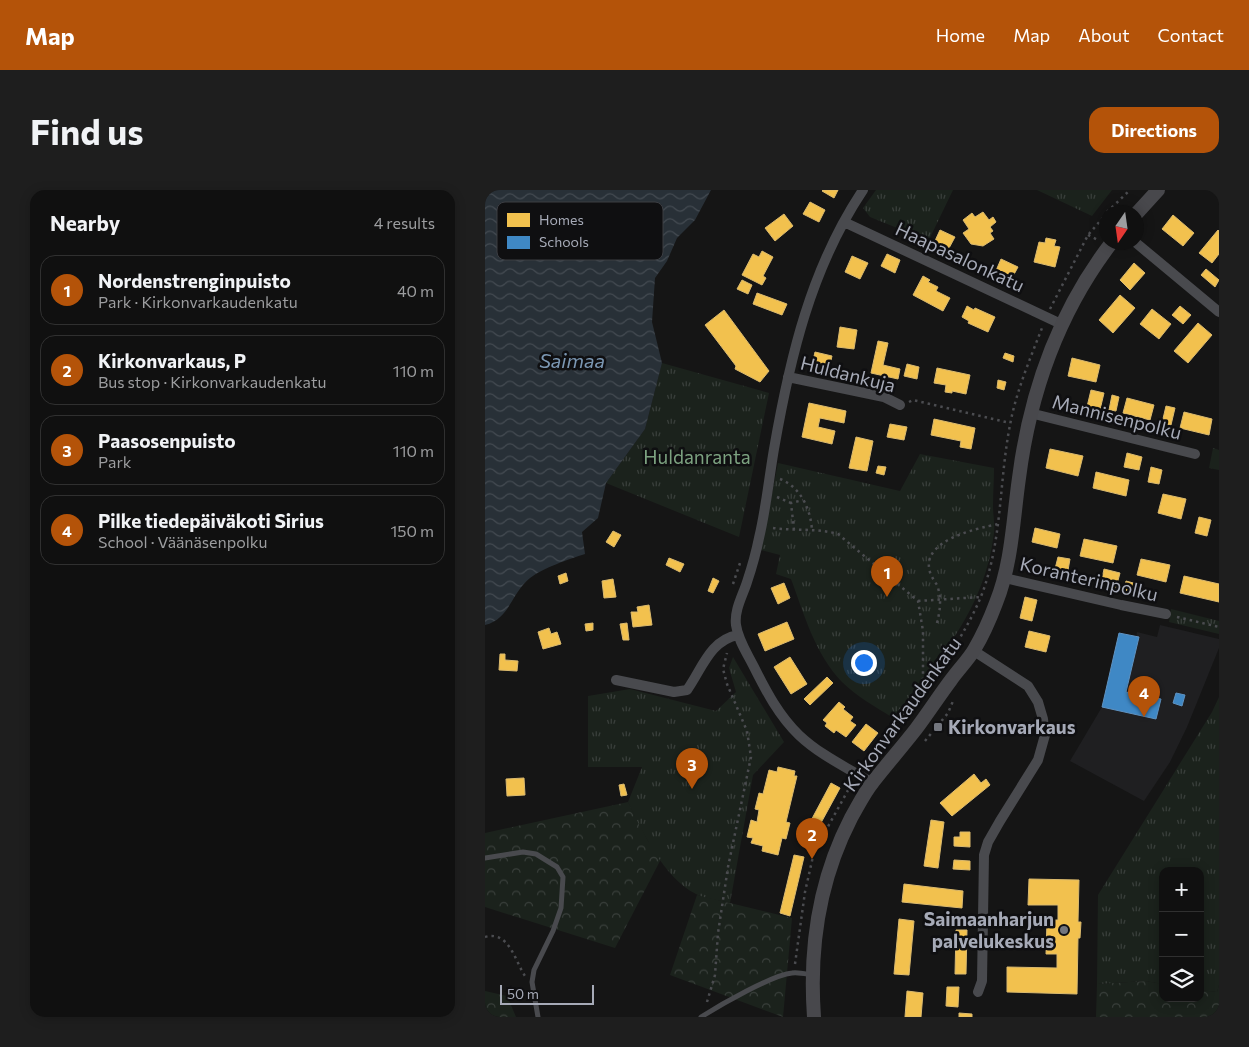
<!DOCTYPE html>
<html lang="en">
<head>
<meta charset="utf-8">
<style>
  body { margin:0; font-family:Commissioner,sans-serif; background:#1e1e1e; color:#f1f3f6 }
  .controls { position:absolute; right:15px; bottom:15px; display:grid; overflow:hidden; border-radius:10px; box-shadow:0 2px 12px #0003 }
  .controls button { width:45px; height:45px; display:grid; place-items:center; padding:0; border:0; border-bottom:1px solid #303030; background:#101010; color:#f1f3f6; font:25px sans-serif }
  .compass { position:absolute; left:614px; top:15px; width:45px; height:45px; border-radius:50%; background:#101010; box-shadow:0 2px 12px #0003; rotate:193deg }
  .scale { position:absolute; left:15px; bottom:12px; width:94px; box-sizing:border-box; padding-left:5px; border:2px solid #a6aab7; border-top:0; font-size:14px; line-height:18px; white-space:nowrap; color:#a6aab7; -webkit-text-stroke:4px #0f0f11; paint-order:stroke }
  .you { position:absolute; left:378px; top:472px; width:18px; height:18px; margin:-12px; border:4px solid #fff; border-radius:50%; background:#1a73e8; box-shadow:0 0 0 8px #1a73e833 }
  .badge { display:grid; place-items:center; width:32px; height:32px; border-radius:50%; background:#b45309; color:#fff; font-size:16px; font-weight:700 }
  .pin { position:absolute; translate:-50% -41px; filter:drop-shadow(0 1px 2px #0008) }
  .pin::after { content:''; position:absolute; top:26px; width:18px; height:15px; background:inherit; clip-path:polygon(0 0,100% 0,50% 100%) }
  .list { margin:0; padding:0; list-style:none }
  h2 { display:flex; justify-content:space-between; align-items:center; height:65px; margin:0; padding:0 20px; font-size:21px }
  h2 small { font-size:16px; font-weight:400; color:#9c9d9f }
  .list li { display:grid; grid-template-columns:32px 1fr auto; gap:15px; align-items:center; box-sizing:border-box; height:70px; margin:0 10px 10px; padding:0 10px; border:1px solid #303030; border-radius:15px }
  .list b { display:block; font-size:19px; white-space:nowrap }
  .list p { margin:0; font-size:16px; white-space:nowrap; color:#9c9d9f }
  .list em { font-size:16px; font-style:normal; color:#9c9d9f }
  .icon { flex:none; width:28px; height:28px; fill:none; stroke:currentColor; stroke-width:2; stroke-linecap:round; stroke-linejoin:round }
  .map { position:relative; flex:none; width:734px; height:827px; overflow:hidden; border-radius:15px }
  header { display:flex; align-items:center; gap:30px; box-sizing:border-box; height:70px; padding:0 25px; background:#b45309; color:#fff }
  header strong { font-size:24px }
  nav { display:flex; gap:28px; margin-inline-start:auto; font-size:18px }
  .intro { display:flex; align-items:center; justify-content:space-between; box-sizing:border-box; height:120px; padding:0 30px }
  h1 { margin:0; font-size:35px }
  .button { padding:12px 22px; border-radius:15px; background:#b45309; color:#fff; font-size:18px; font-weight:700 }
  main { display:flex; gap:30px; padding:0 30px }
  aside { flex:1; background:#101010; border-radius:15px; box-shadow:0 2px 12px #0003 }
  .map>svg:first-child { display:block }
  .built { fill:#1f1f21 }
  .forest { fill:url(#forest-crowns) }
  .park { fill:url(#park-tufts) }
  .water { fill:url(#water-waves) }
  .homes { fill:#f2c14e; stroke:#dbba6e }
  .schools { fill:#3f88c5; stroke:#5e92c1 }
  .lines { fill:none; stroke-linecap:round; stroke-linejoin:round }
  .path { stroke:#4b4c50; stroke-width:2.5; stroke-dasharray:2.5 4; stroke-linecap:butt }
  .lane { stroke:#494a4e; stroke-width:5 }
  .street { stroke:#494a4e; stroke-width:10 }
  .secondary { stroke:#48484c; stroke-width:14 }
  .poi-dot { fill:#73767e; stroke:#0f0f11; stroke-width:2 }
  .labels { text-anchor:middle; stroke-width:5; stroke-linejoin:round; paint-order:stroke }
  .street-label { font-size:19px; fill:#a6aab7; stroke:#0f0f11 }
  .park-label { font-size:19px; fill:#7ca280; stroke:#0f0f11 }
  .poi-label { font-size:19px; font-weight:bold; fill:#a6aab7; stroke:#0f0f11; text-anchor:start }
  .water-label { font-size:20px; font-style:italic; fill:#7b97b3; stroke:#0f0f11 }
  .key { fill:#0f0f11; stroke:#3c3e43; stroke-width:1 }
  .key-label { font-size:14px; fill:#a6aab7 }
</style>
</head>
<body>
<header>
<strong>Map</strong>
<nav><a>Home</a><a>Map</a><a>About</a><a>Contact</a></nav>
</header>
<div class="intro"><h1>Find us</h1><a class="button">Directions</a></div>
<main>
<aside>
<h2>Nearby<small>4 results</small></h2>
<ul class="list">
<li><span class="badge">1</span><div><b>Nordenstrenginpuisto</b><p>Park · Kirkonvarkaudenkatu</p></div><em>40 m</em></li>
<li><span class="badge">2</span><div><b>Kirkonvarkaus, P</b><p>Bus stop · Kirkonvarkaudenkatu</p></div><em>110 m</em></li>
<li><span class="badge">3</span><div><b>Paasosenpuisto</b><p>Park</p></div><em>110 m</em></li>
<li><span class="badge">4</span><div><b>Pilke tiedepäiväkoti Sirius</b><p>School · Väänäsenpolku</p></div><em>150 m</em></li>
</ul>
</aside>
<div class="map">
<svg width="734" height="827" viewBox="0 0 734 827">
  <defs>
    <pattern id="forest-crowns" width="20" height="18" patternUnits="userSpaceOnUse" patternTransform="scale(1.25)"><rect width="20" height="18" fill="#1b221c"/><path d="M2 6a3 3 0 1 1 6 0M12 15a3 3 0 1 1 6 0" fill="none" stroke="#393f3b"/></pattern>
    <pattern id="park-tufts" width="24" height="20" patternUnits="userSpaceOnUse" patternTransform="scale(1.25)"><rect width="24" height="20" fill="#1b221c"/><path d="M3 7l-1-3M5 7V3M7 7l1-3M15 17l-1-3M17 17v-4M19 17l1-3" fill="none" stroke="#393f3b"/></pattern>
    <pattern id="water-waves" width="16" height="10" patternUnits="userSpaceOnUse" patternTransform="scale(1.25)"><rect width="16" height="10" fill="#283037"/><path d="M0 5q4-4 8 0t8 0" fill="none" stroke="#444b52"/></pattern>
  </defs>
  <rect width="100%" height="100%" fill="#151515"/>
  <path class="built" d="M675,435L734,449V458L702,537L685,572L659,611L585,571L617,517L634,443L651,447L652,442L672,447Z"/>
  <path class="forest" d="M143,612L163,651L176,669L130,758L0,717V643Z
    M212,705L307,728L298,827L185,785Z
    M660,791L678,794V808H715V800L732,802L734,795V827H611L612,794Z
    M0,801L22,806L31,827H0Z"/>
  <path class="park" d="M391,0H468L441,56L422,42L385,27L378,18Z
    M552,0H627L607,26Z
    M177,173L284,203L254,347L121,293L160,239Z
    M728,258L734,260V280L724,278Z
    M435,264L509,278C509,291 508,303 508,316C508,325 510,334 509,343C500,419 454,470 408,528C391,517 371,506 357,492C330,464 319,424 306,389L291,384L295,365L276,360L293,273L415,301Z
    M686,419L734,431V444L684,432Z
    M248,467L299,552L268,585L245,713C235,710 221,709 211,704C179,688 158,643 143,612L157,577H103V506L145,499L231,521L251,502L244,478Z
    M734,507V795L732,802L715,800V681H678V794L660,791L612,794L613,705L727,522Z"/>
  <path class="water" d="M0,0H226L210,30L192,48L182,71L170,88L167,132L177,173L160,239L121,293L113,328L97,342L100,364C84,369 58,378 45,388C26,403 25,429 0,435Z"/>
  <path class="homes" d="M338,0H353L349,8L337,1Z
    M325,12L340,20L334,32L318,24Z
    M498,22L504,30L508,27L511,32L505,37L508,41L505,43L509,49L498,56L486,54L478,43L484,39L478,30L487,23L490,27Z
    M299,24L308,36L290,51L280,38Z
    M688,25L709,43L698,56L677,39Z
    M455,40L470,47L463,60L449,53Z
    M733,40L734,41V64L727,73L714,63Z
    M561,48L571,50L569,56L575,57L570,77L549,72L554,52L560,53Z
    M277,61L288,67L278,86L281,88L277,95L257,85L268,64L274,67Z
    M402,64L415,70L410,83L396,76Z
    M367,66L383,73L375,89L360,82Z
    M516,69L533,77L526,90L510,83Z
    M649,73L660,83L645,100L635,90Z
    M721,79L734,90L730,97L716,85Z
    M438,86L445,90L443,92L453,97L451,101L465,108L458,121L428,105Z
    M257,90L267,95L263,104L252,99Z
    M272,103L302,114L297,125L268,114Z
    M635,105L650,118L628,143L614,130Z
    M482,116L489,120L490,118L510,127L503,142L483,133L484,131L477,127Z
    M695,116L706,125L698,134L687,125Z
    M667,119L686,134L674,149L655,134Z
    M239,120L284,181L275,192L250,179L251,176L220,135Z
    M713,133L727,145L703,173L689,161Z
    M355,137L372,140L369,159L352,157Z
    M393,151L403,153L398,175L415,179L413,189L386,183Z
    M330,162L347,166L344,179L327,175Z
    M520,163L529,166L528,172L518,168Z
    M587,168L615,175L611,192L583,186Z
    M422,174L434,177L432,189L419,186Z
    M452,178L485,185L481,204L467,201V203L460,202L461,195L449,193Z
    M513,190L521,192L519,200L512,198Z
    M606,200L619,203L614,224L601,221Z
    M627,205L634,207L631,221L624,220Z
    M642,208L669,215L665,230L638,223Z
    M324,213L361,221L359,233L335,228L333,237L350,241L347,254L317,247Z
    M681,216L690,218L686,235L677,233Z
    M699,222L727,229L724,245L695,238Z
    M449,229L490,238L486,259L475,257L476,251L446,245Z
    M405,234L422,237L419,250L402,247Z
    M371,247L388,251L382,281L364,278Z
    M565,259L598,266L593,286L561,278Z
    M642,263L657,267L654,280L639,277Z
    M393,276L401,277L399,285L391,283Z
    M666,277L677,280L674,294L663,292Z
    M611,282L644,290L641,306L608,298Z
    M678,304L701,309L696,329L673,323Z
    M714,327L726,330L722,346L710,343Z
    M550,338L575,344L572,358L547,352Z
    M128,341L136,345L129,357L121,352Z
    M599,349L632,356L628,373L595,366Z
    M573,367L585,369L582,386L569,383Z
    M184,368L199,374L195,382L181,375Z
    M656,369L685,375L681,392L652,385Z
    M619,379L635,383L631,398L616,394Z
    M81,383L83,391L75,394L73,386Z
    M699,386L734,394V412L695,403Z
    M228,388L234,391L228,403L223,401Z
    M128,389L131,407L119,408L117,391Z
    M641,391L652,394L650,402L639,400Z
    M299,393L305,408L293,414L286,398Z
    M540,407L552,410L547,431L535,428Z
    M164,415L167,435L148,437L146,422H153L152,417Z
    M302,432L309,449L280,461L273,444Z
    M108,433V440L101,441L100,434Z
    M142,433L144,450H138L135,434Z
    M64,438L66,444L72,442L76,454L58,459L53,442Z
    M544,441L565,446L561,462L540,457Z
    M15,464H20V470L33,471L32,481L14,480Z
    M305,467L322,494L306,504L289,477Z
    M342,487L348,493L325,515L319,509Z
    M354,512L360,517L358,519L368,527L365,531L371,535L361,547L351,540L349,543L340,536L342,533L338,530Z
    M381,534L393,543L379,561L367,552Z
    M293,577L310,581L309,586H312L301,632L305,633L301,649L297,648L293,665L277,661L278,656L266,653L268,648L262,647L266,630L272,632L274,620L270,619L274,603L278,604L284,580L292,582Z
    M489,584L496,593L501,589L505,595L467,626L455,613Z
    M39,588L40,605L22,606L21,589Z
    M346,593L355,598L331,642L322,638Z
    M139,594L142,605L136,606L134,595Z
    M446,630L459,632L453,678L439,676Z
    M475,642H485V657L469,656V647H475Z
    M309,665L319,667L305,726L295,723Z
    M469,670L485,671V680L468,679Z
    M544,689L594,690L593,732H596L595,748H593L592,804L522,802V777L572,778V764H561L562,730H573V715H543Z
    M419,694L478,701L477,718L417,712Z
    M414,729L429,731L424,785L409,784Z
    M471,740H482L481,784H470Z
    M462,797H474L473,817L461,816Z
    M422,801L438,803L436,827H420Z
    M474,823L487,824V827H474Z"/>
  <path class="schools" d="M634,443L654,447L641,502L676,509L671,529L617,517Z
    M691,503L700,505L697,516L688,513Z"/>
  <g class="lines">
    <path class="path" d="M622,22L645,0
      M603,45L613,50
      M565,119L603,45L622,23
      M424,212L428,210L525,233
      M295,289C316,297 326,320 327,341
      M292,307L306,313
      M288,338C310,341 332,338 353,344L433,411L438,441V489L442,495
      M309,340L306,313L318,310
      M248,394L255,373
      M433,411L496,407
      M692,427L734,437
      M452,433C455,421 457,408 452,395C450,392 448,389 446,385C432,351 490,339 513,334
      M440,551L463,523L468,511
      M378,576L467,461C481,438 495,414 502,389C517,339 515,286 525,235C531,202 545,169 557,138
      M0,747C24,740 30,771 40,786
      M310,774L320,702L329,662L367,593
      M222,812L230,785L233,743L243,677L266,567L262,541L242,494L238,479L242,463"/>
    <path class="lane" d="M0,668L38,662L51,664L72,677L78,687L76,718L68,741L49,780L47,792L53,827
      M216,827C235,815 287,785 307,783C313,782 321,784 327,785"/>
    <path class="street" d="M378,0C326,78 305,167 289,259C284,288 281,319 274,348C271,363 267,377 262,392C258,405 249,420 251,435C253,450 262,463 269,477C281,501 294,526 314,545C335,565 363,578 387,593
      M359,32L576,134
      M650,52L734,122
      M303,187L399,207L415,215
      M545,223L710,264
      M520,388L636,415L681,424
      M489,461L543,496L553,512L558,529L560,545L553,570L515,631L503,652L499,665L497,791L493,802
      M131,490L189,502L202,500C217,479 225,450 253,445"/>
    <path class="secondary" d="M652,23L673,0
      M329,827C324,758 334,690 366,628C373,616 379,603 388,592C402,574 417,557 431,539C443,523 454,506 466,490C473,480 483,470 489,460C498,445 505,429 511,413C527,373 528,330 534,288C545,202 574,121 627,52"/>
  </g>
  <g class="poi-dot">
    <rect x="448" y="532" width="10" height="10" rx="2.5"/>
    <circle cx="579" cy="740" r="5"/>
  </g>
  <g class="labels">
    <g class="street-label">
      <text transform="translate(475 67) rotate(25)" y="7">Haapasalonkatu</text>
      <text transform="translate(363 184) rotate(14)" y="7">Huldankuja</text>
      <text transform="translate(632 227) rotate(14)" y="7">Mannisenpolku</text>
      <text transform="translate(604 389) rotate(13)" y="7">Koranterinpolku</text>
      <text transform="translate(417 524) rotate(-54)" y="7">Kirkonvarkaudenkatu</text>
    </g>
    <g class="park-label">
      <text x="212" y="274">Huldanranta</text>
    </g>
    <g class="poi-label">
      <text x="463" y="544">Kirkonvarkaus</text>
      <text x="569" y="736" text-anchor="end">Saimaanharjun<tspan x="569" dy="22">palvelukeskus</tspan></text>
    </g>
    <g class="water-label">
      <text x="87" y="178">Saimaa</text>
    </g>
  </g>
  <rect x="12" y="12" width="166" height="58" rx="8" class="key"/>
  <rect x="22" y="23" width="23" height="14" fill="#f2c14e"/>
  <rect x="22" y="46" width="23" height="13" fill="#3f88c5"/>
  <g class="key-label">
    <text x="54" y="35">Homes</text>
    <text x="54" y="57">Schools</text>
  </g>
</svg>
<div class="controls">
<button>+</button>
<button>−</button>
<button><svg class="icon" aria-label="layers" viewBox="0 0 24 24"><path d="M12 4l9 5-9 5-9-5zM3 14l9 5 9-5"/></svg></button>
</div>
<svg class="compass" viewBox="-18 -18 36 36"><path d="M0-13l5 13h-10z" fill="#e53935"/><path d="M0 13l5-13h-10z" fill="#9c9d9f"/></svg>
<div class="scale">50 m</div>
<div class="you"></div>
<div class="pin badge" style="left:402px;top:407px">1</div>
<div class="pin badge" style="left:327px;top:669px">2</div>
<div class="pin badge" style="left:207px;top:599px">3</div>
<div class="pin badge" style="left:659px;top:527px">4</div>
</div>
</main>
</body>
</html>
